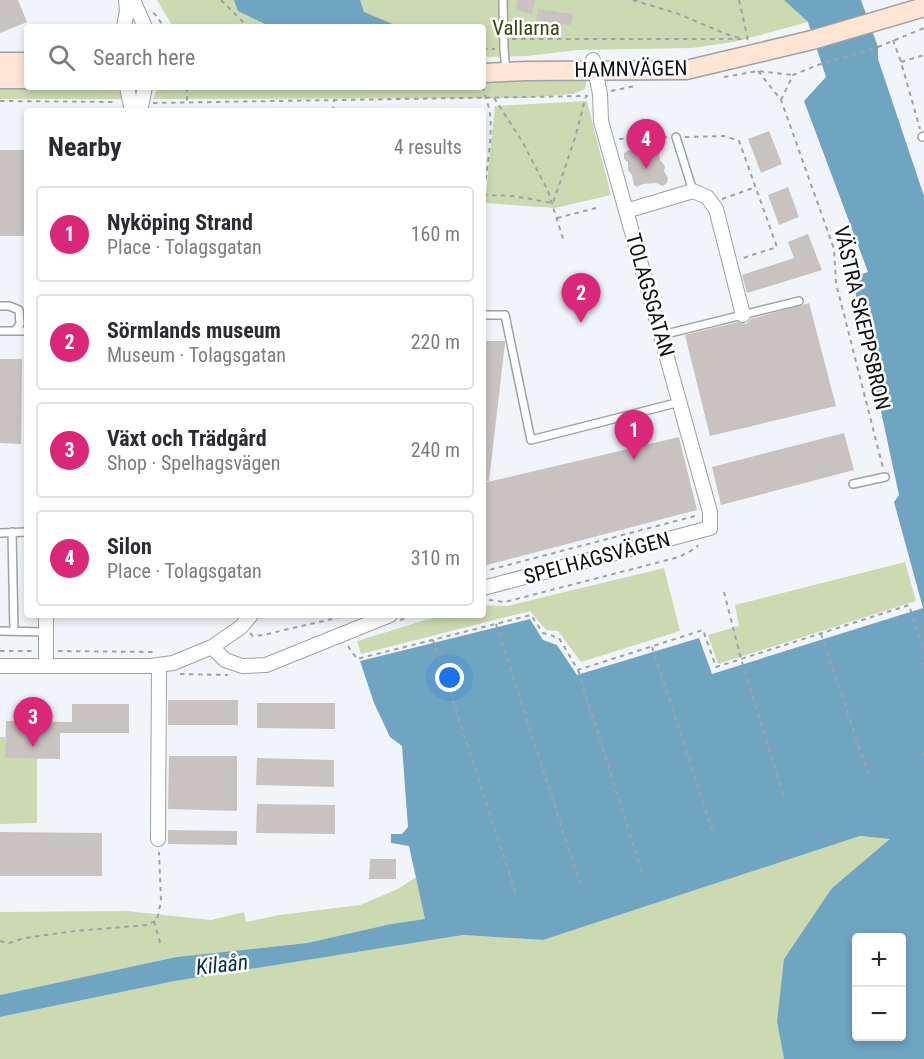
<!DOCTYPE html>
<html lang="en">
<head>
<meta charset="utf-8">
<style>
  body { margin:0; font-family:"Roboto Condensed",sans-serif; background:#f7f7f7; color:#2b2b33 }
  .controls { position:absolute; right:18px; bottom:18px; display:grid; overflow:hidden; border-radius:6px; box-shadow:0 3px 9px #0003 }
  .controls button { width:54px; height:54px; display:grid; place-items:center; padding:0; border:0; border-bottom:2px solid #e1e1e2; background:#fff; color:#2b2b33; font:30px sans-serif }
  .you { position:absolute; left:450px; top:678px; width:21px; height:21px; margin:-15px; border:4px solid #fff; border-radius:50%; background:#1a73e8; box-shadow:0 0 0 9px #1a73e833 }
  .badge { display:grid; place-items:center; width:39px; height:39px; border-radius:50%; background:#db2777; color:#fff; font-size:20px; font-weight:700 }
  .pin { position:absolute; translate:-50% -50px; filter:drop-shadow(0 2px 3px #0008) }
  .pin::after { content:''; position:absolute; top:32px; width:21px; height:18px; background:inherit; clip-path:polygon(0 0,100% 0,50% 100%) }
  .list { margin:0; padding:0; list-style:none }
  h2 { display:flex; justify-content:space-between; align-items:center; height:78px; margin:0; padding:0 24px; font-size:26px }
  h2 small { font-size:20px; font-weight:400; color:#7c7c81 }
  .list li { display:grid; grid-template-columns:39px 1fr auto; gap:18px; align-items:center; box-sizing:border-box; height:96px; margin:0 12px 12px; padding:0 12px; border:2px solid #e1e1e2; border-radius:6px }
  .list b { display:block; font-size:22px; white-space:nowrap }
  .list p { margin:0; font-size:20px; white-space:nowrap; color:#7c7c81 }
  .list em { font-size:20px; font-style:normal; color:#7c7c81 }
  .icon { flex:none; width:33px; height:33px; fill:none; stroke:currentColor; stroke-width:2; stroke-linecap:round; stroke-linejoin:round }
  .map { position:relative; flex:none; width:924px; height:1059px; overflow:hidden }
  .search { position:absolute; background:#fff; box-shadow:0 3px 9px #0003; left:24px; top:24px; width:462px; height:66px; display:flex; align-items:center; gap:15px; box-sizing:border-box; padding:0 21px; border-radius:6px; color:#7c7c81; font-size:22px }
  .panel { position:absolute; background:#fff; box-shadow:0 3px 9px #0003; left:24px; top:108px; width:462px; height:510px; border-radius:6px }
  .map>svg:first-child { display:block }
  .green { fill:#ccdab2 }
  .water { fill:#6fa5c1; fill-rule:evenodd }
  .building { fill:#c8c3c0 }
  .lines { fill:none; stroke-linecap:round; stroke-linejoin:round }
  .lane-casing { stroke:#9da2a5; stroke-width:10 }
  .street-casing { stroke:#9da2a5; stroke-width:16 }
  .secondary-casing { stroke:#9da2a5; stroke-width:21 }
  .path { stroke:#9fa2a5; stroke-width:2; stroke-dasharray:4.5 4.5; stroke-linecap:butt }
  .lane { stroke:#fff; stroke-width:7 }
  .street { stroke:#fff; stroke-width:14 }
  .secondary { stroke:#ffe5d4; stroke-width:18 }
  .labels { text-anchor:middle; stroke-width:5; stroke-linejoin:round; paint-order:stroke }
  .park-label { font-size:21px; fill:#38470f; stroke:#fff }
  .street-label { font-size:21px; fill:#0e1011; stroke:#fff }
  .water-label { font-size:22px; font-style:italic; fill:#013246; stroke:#fff }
</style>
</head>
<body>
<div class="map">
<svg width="924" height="1059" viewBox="0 0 924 1059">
  <rect width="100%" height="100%" fill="#f1f5f9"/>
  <path class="green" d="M157,0H784L808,22L734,42L692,48L578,50L527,56L483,57V27H173Z
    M587,78L585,89L573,94L525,98L153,99L158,87H483V79Z
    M0,86L123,87L130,99H0Z
    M587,101L611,195L555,208L485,203L495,106Z
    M905,562L916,601L718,664L708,635L739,626L735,605Z
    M664,568L680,631L581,662L558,631L546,630L530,611L361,654L357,641L442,615H483V605L507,606Z
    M0,737H5L6,758H37V823L0,824Z
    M860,836L891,839L832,888L777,1022L784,1059H0V1017L180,980L463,935L543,940Z
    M416,877L426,919L391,924L307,943L176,957L0,995V912L127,911L211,920L244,912L246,922L279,915L360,905L398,889Z"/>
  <path class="water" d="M234,0H360L364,12L400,27L267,25L238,11Z
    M784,0H861L878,47V59L924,196V1059H784L777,1022L784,959L832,888L890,839L860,836L543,940L463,935L175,981L0,1017V995L176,957L307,943L391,924L425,919L409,846L391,843V834H402L408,827L402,746L390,737L374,703L360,661L530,619L543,640L557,645L577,675L699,638L712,674L923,608L894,502L899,495L852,277L868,272L804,101L826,77L808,22ZM856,938H902V1036H856Z"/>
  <path class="building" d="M0,0H18L27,22L0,33Z
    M518,0H535L532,14L516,10Z
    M538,9L573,14L571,25L536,21Z
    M769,131L782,164L761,173L748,139Z
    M653,149L659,152L660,160L665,166L664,171L668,178L667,183L663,186L656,183L643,184L637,187L634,185L632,175L628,170V162L624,159V153L630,150L633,152H649Z
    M0,150H27V236H0Z
    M788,187L799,217L779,225L768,195Z
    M808,234L822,270L747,293L742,275L794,258L788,242Z
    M809,303L836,406L710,436L685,335L738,322L746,324L751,319Z
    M483,341H505V343L489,481H483Z
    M0,359H22L21,444L0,443Z
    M844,433L854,470L721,505L712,467Z
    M679,437L697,510L483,566V483Z
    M168,700H238V725H168Z
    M257,703H335V729L257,728Z
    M72,704H129V733H60V759L5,758L6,721L72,722Z
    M169,756H237V811L168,809Z
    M257,758L334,760V787L256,785Z
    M257,804L335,805V834L256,833Z
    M168,830L237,831V845L168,844Z
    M0,832L102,833V876H0Z
    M370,859H396V879H369Z"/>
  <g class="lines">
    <g class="lane-casing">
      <path id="lane" d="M503,0L504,49L506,72
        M676,137L693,191
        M922,137L924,136
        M0,306H9L19,310L20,324L15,331H0
        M483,315H505L531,440L680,402
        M15,331H27
        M662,335L799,301
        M853,484L885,477
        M12,532L14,631
        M0,533L27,532
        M0,631L46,632"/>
    </g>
    <g class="street-casing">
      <path id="street" d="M133,0L145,27
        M124,27L127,11L126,0
        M127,87L132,111
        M140,111L145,87
        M626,211L693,191L707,197L716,209L743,315
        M483,588L710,528V512L601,121L600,94L593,60
        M46,615V666
        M212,647L241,627L251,615
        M0,666H151L173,663L212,647L225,660L242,666L266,665L390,615
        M158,839L159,666"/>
    </g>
    <g class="secondary-casing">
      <path id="secondary" d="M0,62H27
        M483,73L527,71L686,70L812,40L924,7
        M0,79H27"/>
    </g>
    <path class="path" d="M221,0L248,27
      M633,0L679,14L726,34L740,38
      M739,0L748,40
      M153,13L155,14L164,27
      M512,39H747
      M893,40L901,62L920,129
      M483,49H495
      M901,62L924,55
      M758,71L781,100L834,249L836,283L883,468
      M724,77L758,71L793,75
      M483,86C484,96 489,104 490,114C493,136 486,175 483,199
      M187,87V102
      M611,91L635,86
      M494,98L522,141L548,191L564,242
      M781,100L793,75L818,65L878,47L924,28
      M0,101L117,102
      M153,103L588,96
      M333,111L334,99
      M685,137L724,136L739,141L777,247L740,259
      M619,139L667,137
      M483,195L513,196L553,203L575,138L586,96
      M722,199L756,187
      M557,218L596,208
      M483,574L485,571L699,515
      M724,592L741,659L785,800
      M489,600L505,602L679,557L696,548L698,545
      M400,620L415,615
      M496,624L580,884
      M250,633L253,636L263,635L349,615
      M821,634L868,773
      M433,640L517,897
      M348,646L357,659L531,615L543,633L559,638L578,670L703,630L716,667L909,605L924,651
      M652,647L714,835
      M0,651H34
      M58,651L154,652
      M924,663V666
      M578,670L642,873
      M180,674L228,675
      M923,756L924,748
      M154,921L161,946
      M0,941L9,943L25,938L75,931L147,925L157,920L161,901L159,852"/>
    <use href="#lane" class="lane"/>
    <use href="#street" class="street"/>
    <use href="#secondary" class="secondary"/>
  </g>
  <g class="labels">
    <g class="park-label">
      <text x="526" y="35">Vallarna</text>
    </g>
    <g class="street-label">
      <text transform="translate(631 69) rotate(-1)" y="7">HAMNVÄGEN</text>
      <text transform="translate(650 295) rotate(74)" y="7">TOLAGSGATAN</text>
      <text transform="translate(862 318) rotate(77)" y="7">VÄSTRA SKEPPSBRON</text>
      <text transform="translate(597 558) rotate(-15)" y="7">SPELHAGSVÄGEN</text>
    </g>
    <g class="water-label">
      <text transform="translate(222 964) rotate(-6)" y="8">Kilaån</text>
    </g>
  </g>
</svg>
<div class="controls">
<button>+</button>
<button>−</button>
</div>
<div class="you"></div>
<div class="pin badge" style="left:634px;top:460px">1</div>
<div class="pin badge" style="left:581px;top:323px">2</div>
<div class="pin badge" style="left:33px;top:747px">3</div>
<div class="pin badge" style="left:646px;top:169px">4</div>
<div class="search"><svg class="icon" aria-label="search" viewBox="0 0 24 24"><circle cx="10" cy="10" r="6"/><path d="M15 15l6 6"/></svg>Search here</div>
<section class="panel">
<h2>Nearby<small>4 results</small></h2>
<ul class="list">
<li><span class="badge">1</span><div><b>Nyköping Strand</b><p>Place · Tolagsgatan</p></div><em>160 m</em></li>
<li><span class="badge">2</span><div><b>Sörmlands museum</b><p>Museum · Tolagsgatan</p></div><em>220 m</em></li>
<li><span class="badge">3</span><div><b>Växt och Trädgård</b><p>Shop · Spelhagsvägen</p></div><em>240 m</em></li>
<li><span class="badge">4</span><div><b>Silon</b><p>Place · Tolagsgatan</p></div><em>310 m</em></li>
</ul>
</section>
</div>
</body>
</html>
